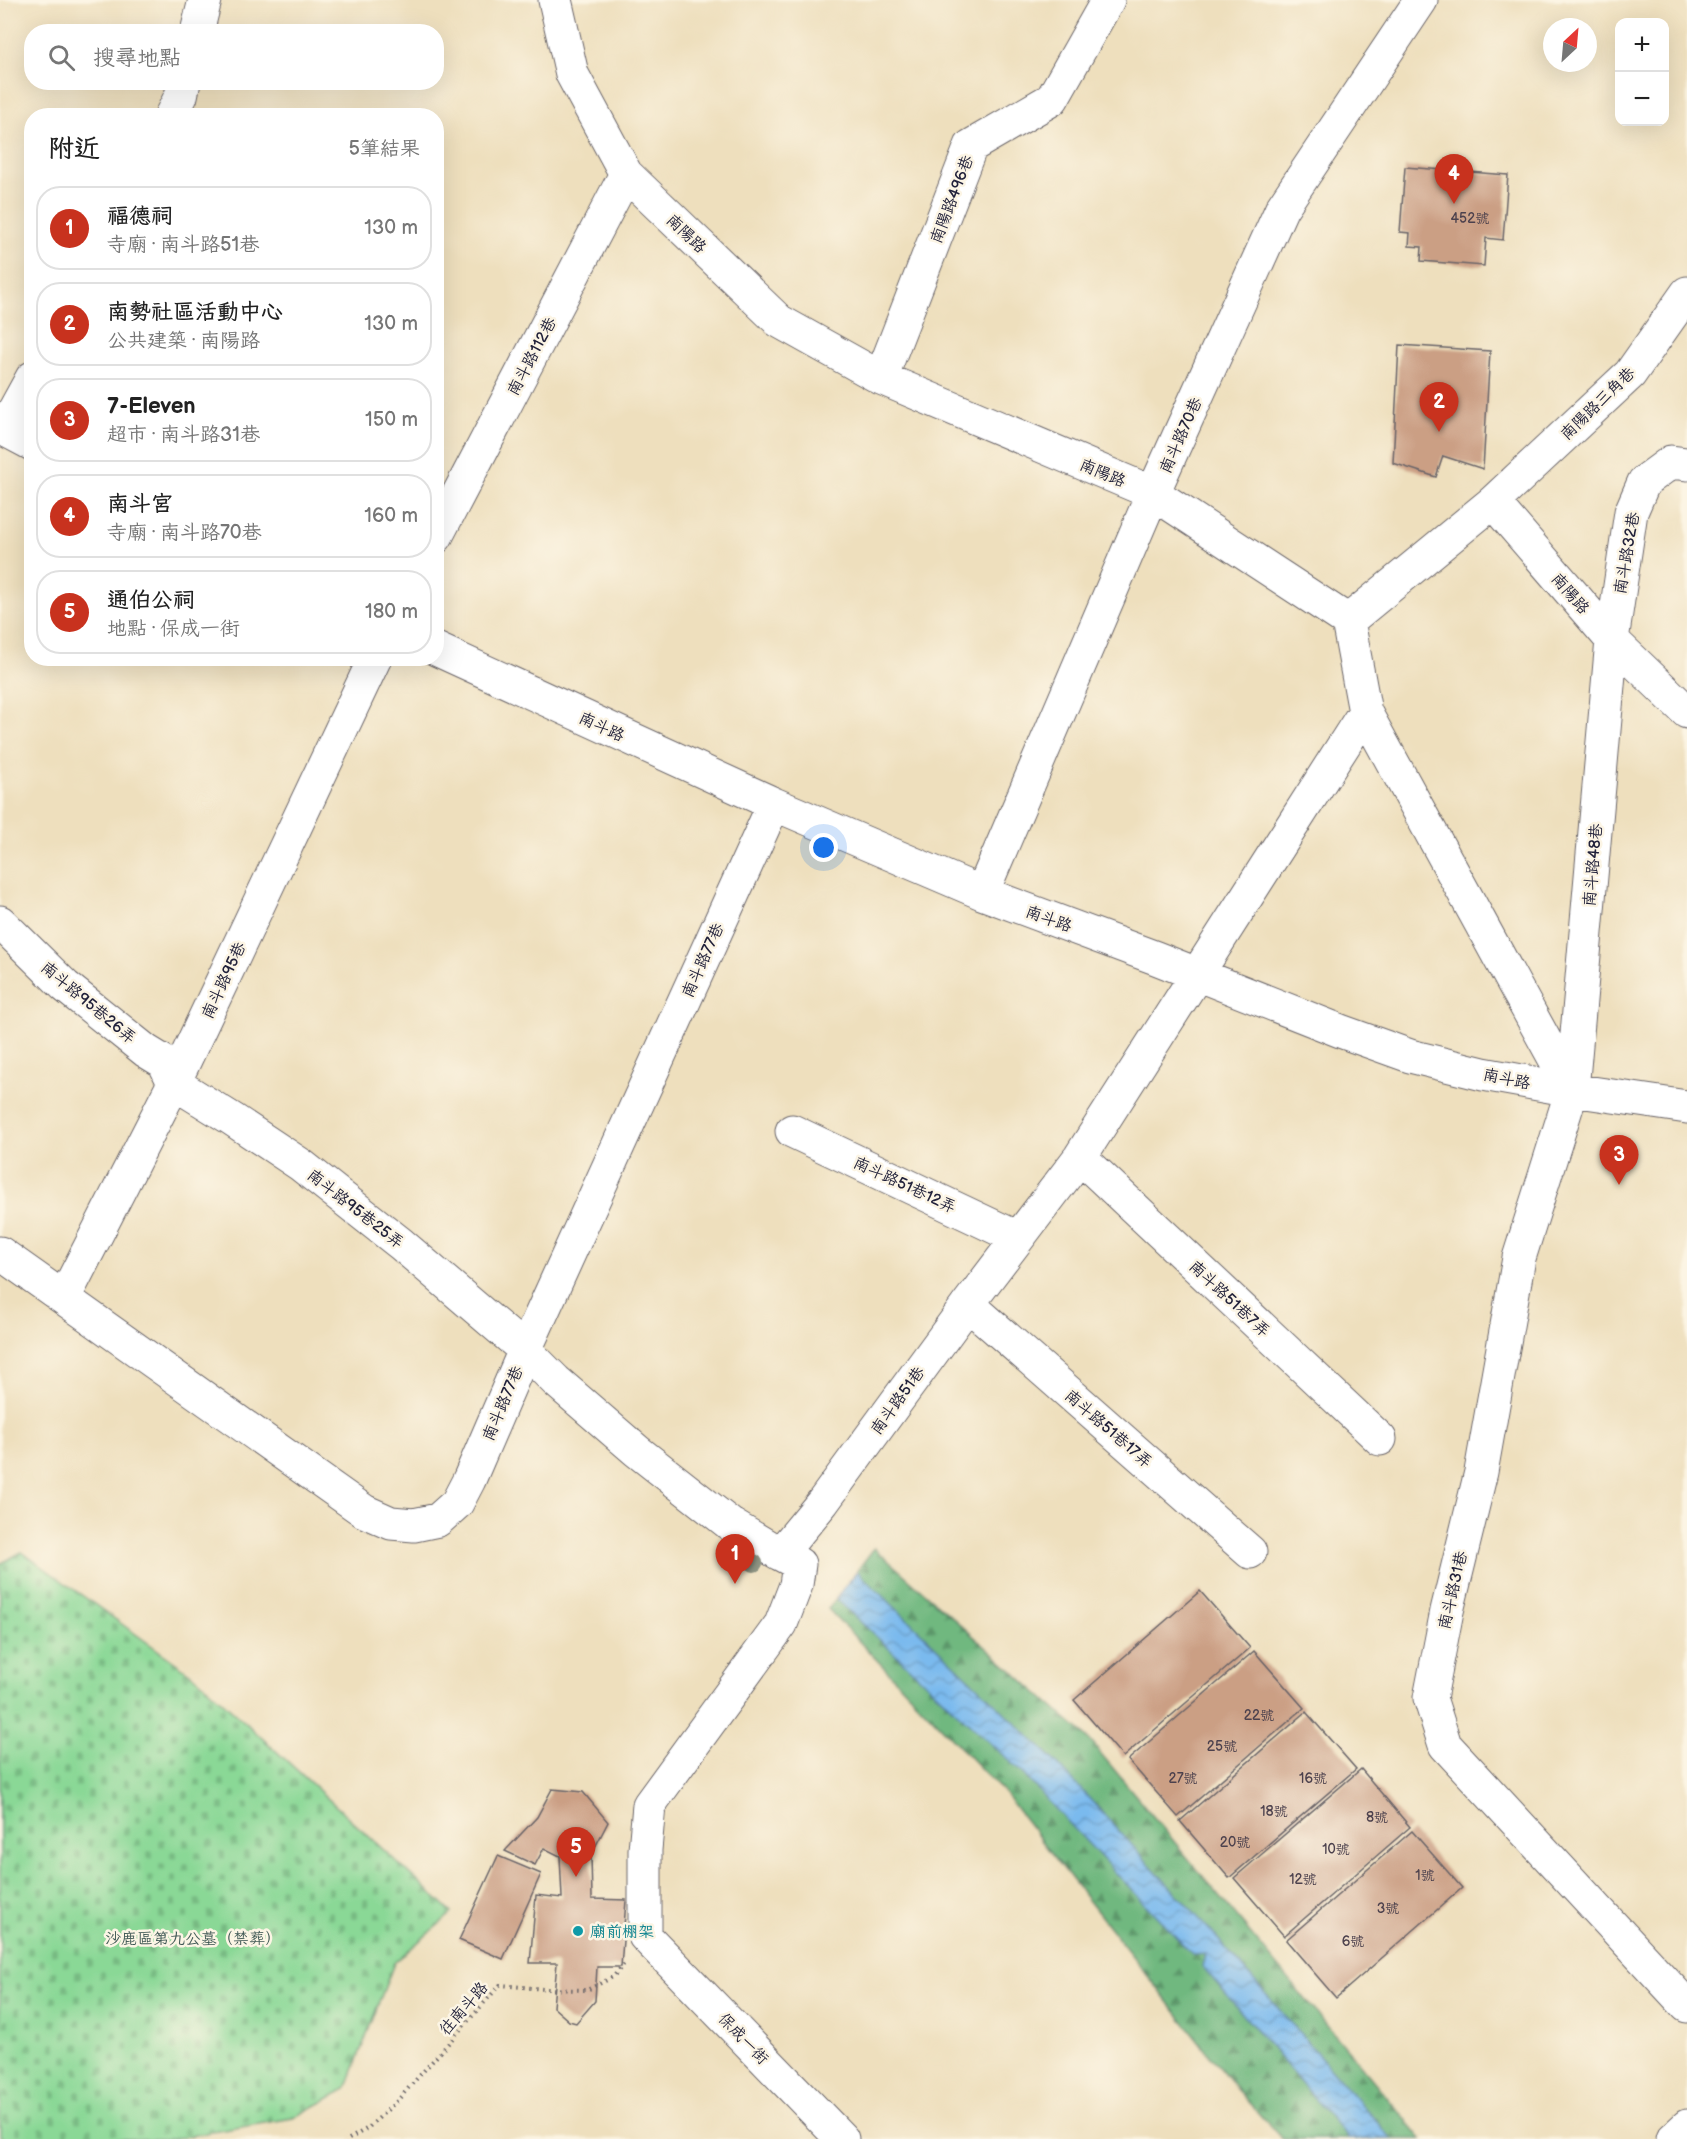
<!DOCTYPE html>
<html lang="zh-TW">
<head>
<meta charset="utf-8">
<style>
  body { margin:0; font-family:"Balsamiq Sans","LXGW WenKai TC",sans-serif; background:#f2f2f2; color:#222 }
  .controls { position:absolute; right:18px; top:18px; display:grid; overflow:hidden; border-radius:12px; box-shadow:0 6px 24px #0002 }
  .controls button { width:54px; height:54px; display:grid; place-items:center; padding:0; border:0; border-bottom:2px solid #e0e0e0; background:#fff; color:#222; font:30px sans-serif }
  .compass { position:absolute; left:1543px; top:18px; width:54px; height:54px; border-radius:50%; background:#fff; box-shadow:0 6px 24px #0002; rotate:26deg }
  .you { position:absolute; left:824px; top:848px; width:21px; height:21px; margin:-15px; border:4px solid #fff; border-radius:50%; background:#1a73e8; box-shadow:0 0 0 9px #1a73e833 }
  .badge { display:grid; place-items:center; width:39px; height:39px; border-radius:50%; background:#c8321e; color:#fff; font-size:20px; font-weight:700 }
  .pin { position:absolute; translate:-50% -50px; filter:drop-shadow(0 2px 3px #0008) }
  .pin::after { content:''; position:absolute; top:32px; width:21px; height:18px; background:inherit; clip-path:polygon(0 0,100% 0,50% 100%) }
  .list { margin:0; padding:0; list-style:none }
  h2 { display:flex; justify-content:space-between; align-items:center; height:78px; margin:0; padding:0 24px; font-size:26px }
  h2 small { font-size:20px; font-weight:400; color:#767676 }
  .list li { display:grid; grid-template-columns:39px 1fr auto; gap:18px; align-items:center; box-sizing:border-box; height:84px; margin:0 12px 12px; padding:0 12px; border:2px solid #e0e0e0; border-radius:24px }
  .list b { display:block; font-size:22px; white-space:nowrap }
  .list p { margin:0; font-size:20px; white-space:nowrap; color:#767676 }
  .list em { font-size:20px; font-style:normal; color:#767676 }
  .icon { flex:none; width:33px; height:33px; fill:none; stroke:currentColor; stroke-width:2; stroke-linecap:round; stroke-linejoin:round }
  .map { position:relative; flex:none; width:1687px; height:2139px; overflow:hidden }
  .search { position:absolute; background:#fff; box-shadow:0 6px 24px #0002; left:24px; top:24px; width:420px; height:66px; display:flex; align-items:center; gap:15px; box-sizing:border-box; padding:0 21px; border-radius:24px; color:#767676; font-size:22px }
  .panel { position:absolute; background:#fff; box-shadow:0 6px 24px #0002; left:24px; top:108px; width:420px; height:558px; border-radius:24px }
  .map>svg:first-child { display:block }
  .forest { fill:url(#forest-firs); stroke:#486d5d; stroke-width:1.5 }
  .cemetery { fill:url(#cemetery-stones); stroke:#567d68; stroke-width:1.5 }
  .water { fill:url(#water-waves); stroke:#4e6e94; stroke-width:1.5 }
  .building { fill:#cb9f84 }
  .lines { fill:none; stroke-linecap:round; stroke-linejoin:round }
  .minor-casing { stroke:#696468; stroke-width:35 }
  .path { stroke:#696468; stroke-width:4; stroke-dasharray:1.5 4.5; stroke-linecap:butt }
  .minor { stroke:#fff; stroke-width:33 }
  .tree { fill:#8f9584 }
  .culture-dot { fill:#0f9aa8; stroke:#fcf5e5; stroke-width:2 }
  .labels { text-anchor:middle; stroke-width:5; stroke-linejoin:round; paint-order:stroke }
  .number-label { font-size:14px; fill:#4c414d }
  .street-label { font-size:16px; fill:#22223b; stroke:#fcf5e5 }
  .culture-label { font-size:16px; fill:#0d838f; stroke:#fcf5e5; text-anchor:start }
  .park-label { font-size:16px; fill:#415956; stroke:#fcf5e5 }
</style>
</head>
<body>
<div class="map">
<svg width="1687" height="2139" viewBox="0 0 1687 2139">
  <defs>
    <pattern id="forest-firs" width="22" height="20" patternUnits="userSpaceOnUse" patternTransform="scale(1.5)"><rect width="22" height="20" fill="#6fb87f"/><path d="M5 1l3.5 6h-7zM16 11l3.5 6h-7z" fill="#5b9569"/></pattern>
    <pattern id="cemetery-stones" width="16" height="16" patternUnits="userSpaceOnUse" patternTransform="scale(1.5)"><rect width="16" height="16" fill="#8ad896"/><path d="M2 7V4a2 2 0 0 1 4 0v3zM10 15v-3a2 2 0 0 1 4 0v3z" fill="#77b982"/></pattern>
    <pattern id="water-waves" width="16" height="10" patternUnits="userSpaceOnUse" patternTransform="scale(1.5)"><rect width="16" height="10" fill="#7abaee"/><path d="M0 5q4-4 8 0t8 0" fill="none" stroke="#6497c2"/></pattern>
  </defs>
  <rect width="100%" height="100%" fill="#fcf5e5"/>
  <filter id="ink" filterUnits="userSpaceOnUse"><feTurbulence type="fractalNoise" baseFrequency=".0167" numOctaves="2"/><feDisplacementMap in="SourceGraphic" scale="12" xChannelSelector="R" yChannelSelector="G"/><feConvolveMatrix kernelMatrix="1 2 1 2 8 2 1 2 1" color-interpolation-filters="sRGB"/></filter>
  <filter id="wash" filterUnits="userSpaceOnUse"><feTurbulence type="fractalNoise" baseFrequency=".008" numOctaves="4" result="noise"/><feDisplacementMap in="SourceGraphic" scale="24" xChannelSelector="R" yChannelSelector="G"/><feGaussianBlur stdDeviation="1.35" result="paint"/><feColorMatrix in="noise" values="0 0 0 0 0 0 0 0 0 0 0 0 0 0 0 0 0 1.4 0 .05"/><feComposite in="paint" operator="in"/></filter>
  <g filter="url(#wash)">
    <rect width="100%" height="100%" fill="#eedfbd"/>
    <path class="forest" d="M874,1548L1087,1737L1422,2139H1282L1239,2092L1005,1794L828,1609Z"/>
    <path class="cemetery" d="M22,1552L198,1679L452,1913L394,1963L346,2089L293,2118L172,2139H4L0,2136V1564Z"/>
    <path class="water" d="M857,1571L1052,1758L1217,1938L1392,2139H1349L1202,1966L1205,1954L1193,1955L1022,1773L836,1599Z"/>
    <g id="blocks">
      <path class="building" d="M1405,167L1508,175L1503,240L1486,238L1484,266L1421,261L1422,247L1409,246L1410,233L1400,232Z
        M1399,345L1490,351L1483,469L1443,456L1436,477L1393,463Z
        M1200,1591L1250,1648L1123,1757L1074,1700Z
        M1254,1651L1304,1708L1178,1817L1128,1760Z
        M1306,1712L1356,1769L1229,1878L1180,1821Z
        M1361,1769L1410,1827L1284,1936L1234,1878Z
        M552,1789L583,1792L608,1822L591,1855L592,1899L626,1900L621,1967H597L595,2001L576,2023L569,2021L553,2007L557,1963H530L536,1895L562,1898L560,1856L544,1848L535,1865L505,1851L537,1817Z
        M1412,1831L1462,1888L1336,1998L1286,1940Z
        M498,1856L541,1874L503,1959L459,1940Z"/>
    </g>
  </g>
  <g filter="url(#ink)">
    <use href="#blocks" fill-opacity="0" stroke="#696468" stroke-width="1.5"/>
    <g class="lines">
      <g class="minor-casing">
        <path id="minor" d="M555,0L572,74L626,174L779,321L881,378L1153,493L1348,621L1493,502L1612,640L1687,712
          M197,32L205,0
          M171,116L181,96L184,82
          M881,378L971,146L1052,99L1108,0
          M0,427L32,444
          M4,429L32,378
          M1687,464L1671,462L1644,482L1631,512L1612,640L1572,1090L1519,1258L1481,1472L1447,1611L1430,1698L1445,1745L1687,2006
          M1493,502L1630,374L1687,293
          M436,537L626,174
          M1348,621L1365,712L1572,1090
          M436,649L774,804L982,893L1156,958L1343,1032L1410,1056L1483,1074L1572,1090L1687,1107
          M982,893L1153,493L1282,208L1421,0
          M0,922L65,986L146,1051L164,1062L174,1083L232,1119L301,1165L401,1244L525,1350L556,1381L637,1451L730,1524L780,1554L823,1502L968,1304L1080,1157L1365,712
          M792,1131L1018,1238
          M1080,1157L1380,1439
          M0,1253L364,1511L391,1523L414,1525L438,1520L457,1503L469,1480L525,1350L774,804
          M64,1298L174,1083L375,658
          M968,1304L1250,1552
          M780,1554L799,1564L796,1585L781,1624L649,1805L645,1850V1936L842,2139
          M1673,2139L1687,2126"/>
      </g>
      <path class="path" d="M349,2139L368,2128L397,2101L500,1985L544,1989L587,1990L613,1977L624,1964"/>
      <use href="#minor" class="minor"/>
    </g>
    <circle class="tree" cx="754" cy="1563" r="9"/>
  </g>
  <circle class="culture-dot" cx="578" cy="1931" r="6"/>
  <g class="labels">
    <g class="number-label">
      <text x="1470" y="223">452號</text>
      <text x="1259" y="1720">22號</text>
      <text x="1222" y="1751">25號</text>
      <text x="1183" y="1783">27號</text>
      <text x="1313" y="1783">16號</text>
      <text x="1274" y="1816">18號</text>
      <text x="1377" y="1822">8號</text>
      <text x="1235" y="1847">20號</text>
      <text x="1336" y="1854">10號</text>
      <text x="1425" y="1880">1號</text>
      <text x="1303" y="1884">12號</text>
      <text x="1388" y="1913">3號</text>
      <text x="1353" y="1946">6號</text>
    </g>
    <g class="street-label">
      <text transform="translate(951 199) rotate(-69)" y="6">南陽路496巷</text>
      <text transform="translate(687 233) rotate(44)" y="6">南陽路</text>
      <text transform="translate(531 356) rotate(-62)" y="6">南斗路112巷</text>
      <text transform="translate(1597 403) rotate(-44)" y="6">南陽路三角巷</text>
      <text transform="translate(1180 435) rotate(-66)" y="6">南斗路70巷</text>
      <text transform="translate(1103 472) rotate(23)" y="6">南陽路</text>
      <text transform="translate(1626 553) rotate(-80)" y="6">南斗路32巷</text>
      <text transform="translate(1571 593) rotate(49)" y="6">南陽路</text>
      <text transform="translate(602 726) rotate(25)" y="6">南斗路</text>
      <text transform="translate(1592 865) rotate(-85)" y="6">南斗路48巷</text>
      <text transform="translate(1049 918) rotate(20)" y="6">南斗路</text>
      <text transform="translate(702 960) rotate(-66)" y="6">南斗路77巷</text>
      <text transform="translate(223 980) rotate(-65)" y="6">南斗路95巷</text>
      <text transform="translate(89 1002) rotate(40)" y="6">南斗路95巷26弄</text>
      <text transform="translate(1507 1078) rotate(12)" y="6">南斗路</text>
      <text transform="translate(905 1184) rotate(25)" y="6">南斗路51巷12弄</text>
      <text transform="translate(356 1208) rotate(38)" y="6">南斗路95巷25弄</text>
      <text transform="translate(1230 1298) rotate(43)" y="6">南斗路51巷7弄</text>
      <text transform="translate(897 1400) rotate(-54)" y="6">南斗路51巷</text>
      <text transform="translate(502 1403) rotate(-67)" y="6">南斗路77巷</text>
      <text transform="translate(1109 1428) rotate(41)" y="6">南斗路51巷17弄</text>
      <text transform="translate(1452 1590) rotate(-77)" y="6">南斗路31巷</text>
      <text transform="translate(463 2008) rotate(-49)" y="6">往南斗路</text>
      <text transform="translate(744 2038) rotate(46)" y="6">保成一街</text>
    </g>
    <g class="culture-label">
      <text x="590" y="1937">廟前棚架</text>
    </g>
    <g class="park-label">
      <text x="193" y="1944">沙鹿區第九公墓（禁葬）</text>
    </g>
  </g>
</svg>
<div class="controls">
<button>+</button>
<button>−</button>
</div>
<svg class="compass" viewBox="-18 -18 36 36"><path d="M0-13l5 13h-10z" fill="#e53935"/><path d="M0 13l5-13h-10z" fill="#767676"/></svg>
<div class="you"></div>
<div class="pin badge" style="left:735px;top:1584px">1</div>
<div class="pin badge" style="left:1439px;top:432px">2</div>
<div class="pin badge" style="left:1619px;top:1185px">3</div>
<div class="pin badge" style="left:1454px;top:204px">4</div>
<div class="pin badge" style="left:576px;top:1877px">5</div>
<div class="search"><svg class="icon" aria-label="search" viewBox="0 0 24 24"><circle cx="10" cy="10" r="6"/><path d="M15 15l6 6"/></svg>搜尋地點</div>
<section class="panel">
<h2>附近<small>5筆結果</small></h2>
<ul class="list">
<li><span class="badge">1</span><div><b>福德祠</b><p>寺廟 · 南斗路51巷</p></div><em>130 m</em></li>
<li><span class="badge">2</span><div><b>南勢社區活動中心</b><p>公共建築 · 南陽路</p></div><em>130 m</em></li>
<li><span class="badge">3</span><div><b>7-Eleven</b><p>超市 · 南斗路31巷</p></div><em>150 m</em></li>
<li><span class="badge">4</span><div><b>南斗宮</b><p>寺廟 · 南斗路70巷</p></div><em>160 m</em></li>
<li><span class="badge">5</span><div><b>通伯公祠</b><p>地點 · 保成一街</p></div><em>180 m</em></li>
</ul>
</section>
</div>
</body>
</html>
